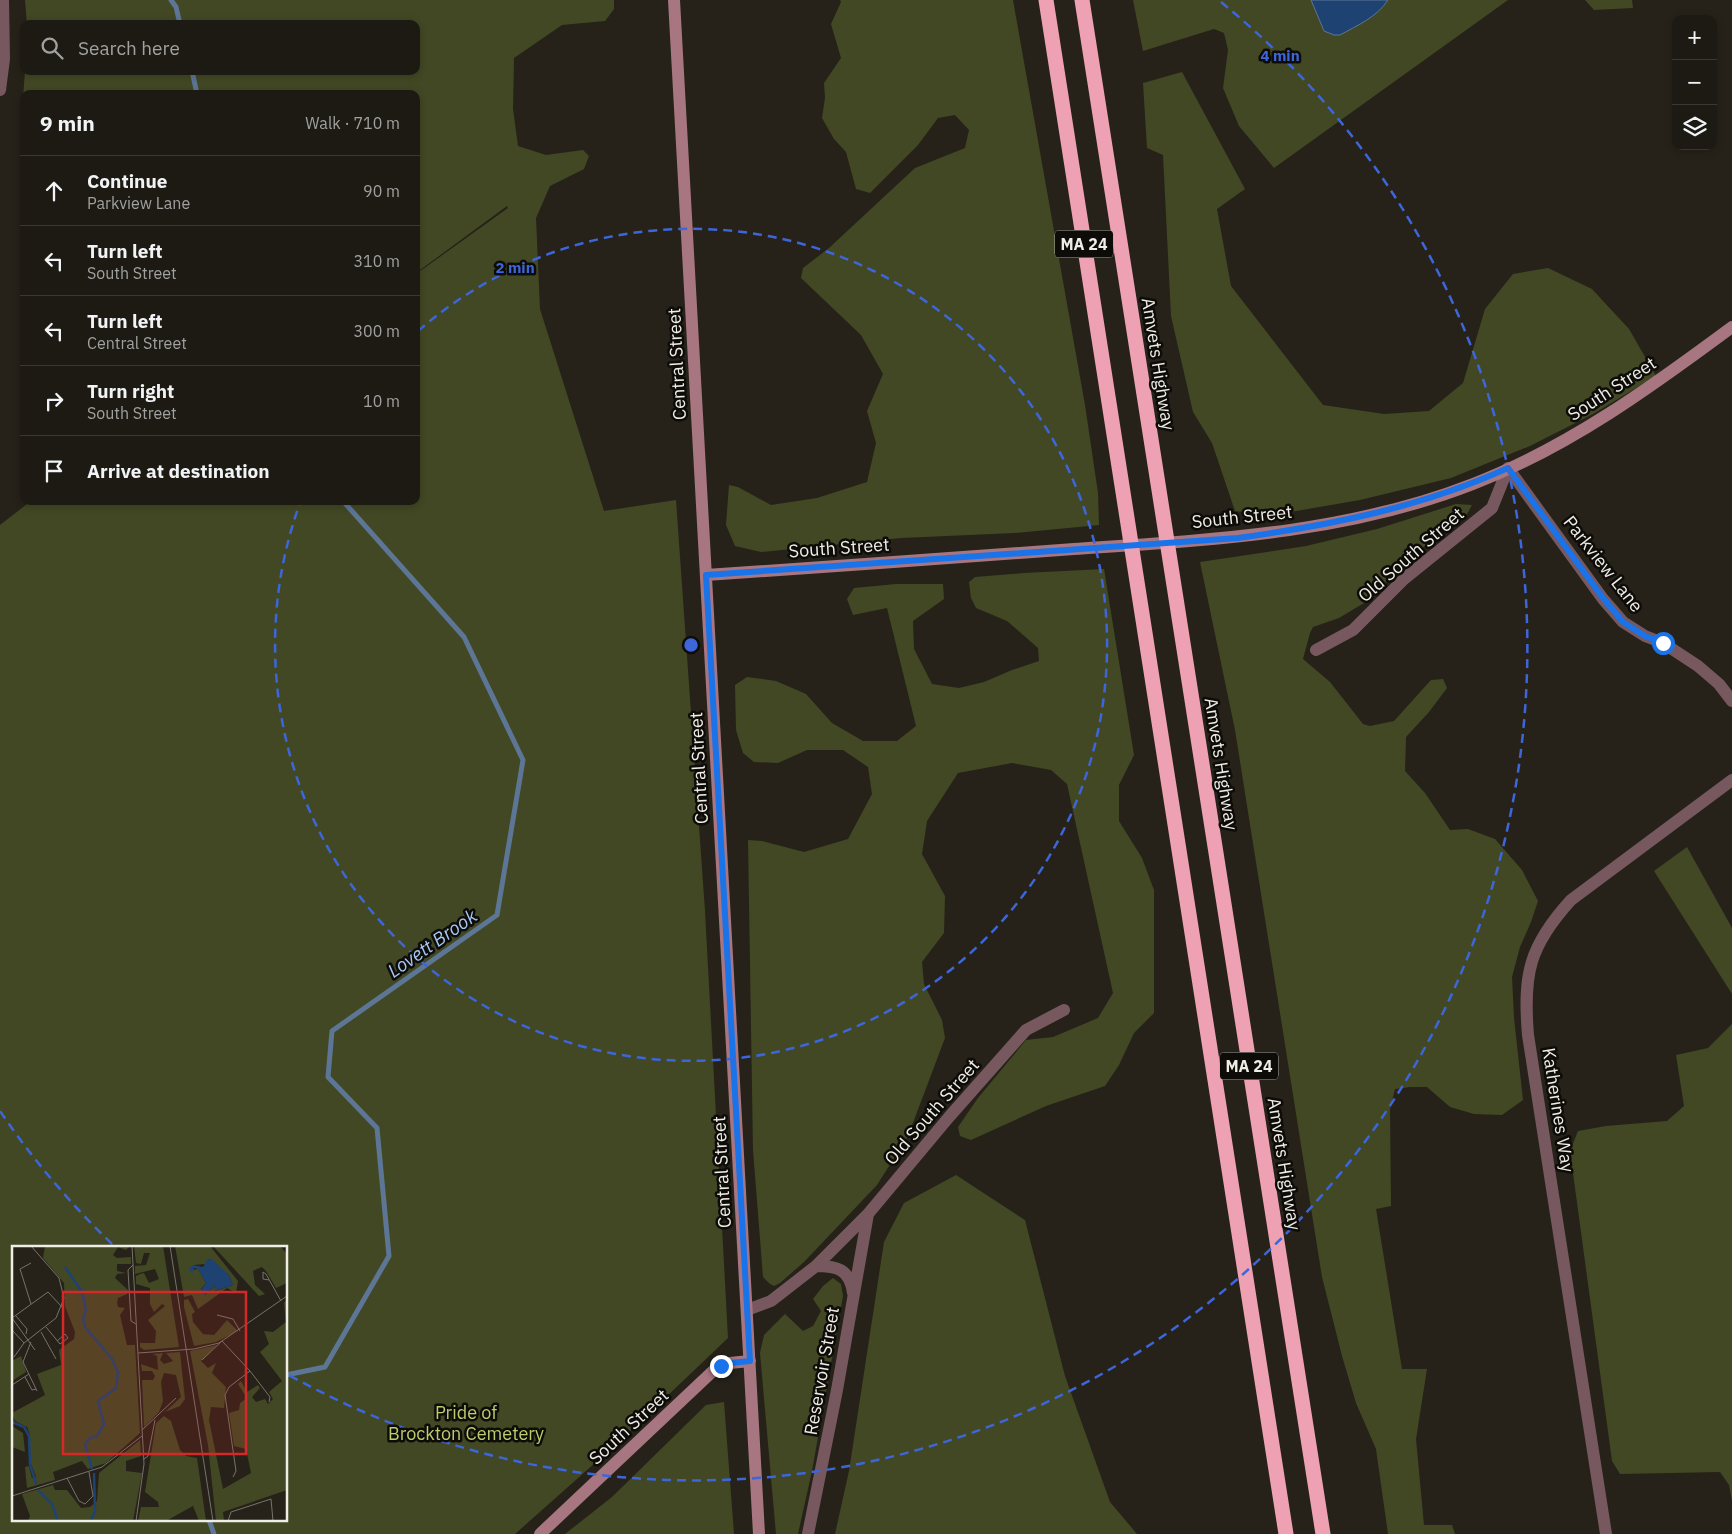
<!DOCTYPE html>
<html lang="en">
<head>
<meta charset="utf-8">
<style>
  body { margin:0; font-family:"IBM Plex Sans",sans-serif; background:#25231c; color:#f1f3f6 }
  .controls { position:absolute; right:15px; top:15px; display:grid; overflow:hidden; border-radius:10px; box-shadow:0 2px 8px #0003 }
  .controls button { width:45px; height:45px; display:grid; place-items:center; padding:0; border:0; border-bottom:1px solid #3a3833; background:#1c1a13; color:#f1f3f6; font:25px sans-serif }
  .stop { position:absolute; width:15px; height:15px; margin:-11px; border:4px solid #1a73e8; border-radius:50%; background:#fff }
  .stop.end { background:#1a73e8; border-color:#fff; box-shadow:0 1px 5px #0008 }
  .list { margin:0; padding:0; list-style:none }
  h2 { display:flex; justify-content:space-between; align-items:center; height:65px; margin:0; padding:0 20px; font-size:21px }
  h2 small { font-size:16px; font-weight:400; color:#a0a1a0 }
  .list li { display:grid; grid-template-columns:32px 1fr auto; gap:15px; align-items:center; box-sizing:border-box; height:70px; padding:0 20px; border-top:1px solid #3a3833 }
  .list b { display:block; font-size:19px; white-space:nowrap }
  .list p { margin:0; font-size:16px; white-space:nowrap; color:#a0a1a0 }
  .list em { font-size:16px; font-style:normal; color:#a0a1a0 }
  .icon { flex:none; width:28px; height:28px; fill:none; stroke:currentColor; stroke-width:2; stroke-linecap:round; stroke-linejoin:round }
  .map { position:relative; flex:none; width:1732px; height:1534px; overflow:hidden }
  .search { position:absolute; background:#1c1a13; box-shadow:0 2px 8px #0003; left:20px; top:20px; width:400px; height:55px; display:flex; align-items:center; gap:12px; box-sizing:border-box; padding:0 18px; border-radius:10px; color:#a0a1a0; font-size:19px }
  .panel { position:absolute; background:#1c1a13; box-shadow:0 2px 8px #0003; left:20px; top:90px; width:400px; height:415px; border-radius:10px }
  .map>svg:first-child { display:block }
  .green { fill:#424824; fill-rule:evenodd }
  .water { fill:#1e4373; stroke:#5d7696 }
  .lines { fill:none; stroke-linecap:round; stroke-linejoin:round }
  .stream { stroke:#5d7696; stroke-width:5 }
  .street { stroke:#77585f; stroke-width:12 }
  .secondary { stroke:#a77681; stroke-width:12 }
  .highway { stroke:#eea1b3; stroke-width:15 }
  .route { stroke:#1a73e8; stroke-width:6 }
  .ring { fill:none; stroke:#3c66da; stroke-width:2.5; stroke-dasharray:9 6 }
  .labels { text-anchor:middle; stroke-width:5; stroke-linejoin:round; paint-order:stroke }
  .shield { fill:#0e0c08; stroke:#acaaa3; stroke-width:1 }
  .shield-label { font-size:16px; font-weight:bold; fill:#efede6 }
  .street-label { font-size:18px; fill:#efede6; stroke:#0e0c08 }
  .park-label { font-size:18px; fill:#bbcd6d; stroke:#0e0c08 }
  .water-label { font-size:19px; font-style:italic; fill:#a7c8f6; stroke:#0e0c08 }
  .inset-river { fill:none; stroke:#1e4373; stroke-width:2.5 }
  .inset-road { fill:none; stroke:#76736b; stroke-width:1 }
  .view { fill:#d62828; fill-opacity:0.15; stroke:#d62828; stroke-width:2.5 }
  .inset-edge { fill:none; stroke:#efede6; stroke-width:2.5 }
  .centre { fill:#3c66da; stroke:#0e0c08; stroke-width:2.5 }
  .ring-label { font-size:15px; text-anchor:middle; font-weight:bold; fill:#3c66da; stroke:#0e0c08; stroke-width:5; stroke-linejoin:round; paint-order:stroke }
</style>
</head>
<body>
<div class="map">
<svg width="1732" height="1534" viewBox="0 0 1732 1534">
  <rect width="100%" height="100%" fill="#262219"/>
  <path class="green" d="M25,0H614V9L605,21L562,25L514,58L513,109L518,146L546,155L583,150L589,156L584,169L550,186L536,218L540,309L604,511L676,500L705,911L728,1338L622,1439L515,1534H0V525L31,501H416V274L508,208L507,206L416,273V94H24V148L20,139L25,71H416V24H27ZM14,1248H286V1520H14Z
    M840,0H1013L1085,405L1098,493L1099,525L1015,533L901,538L761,552L735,546L726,525L729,485L738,487L771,505L817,498L867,482L876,443L867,411L883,374L861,335L801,278L803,268L829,248L915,168L965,148L969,130L955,115L938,118L918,145L870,193L856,189L846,152L834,139L822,118L825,98L824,83L841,58L831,24L841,2Z
    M1133,0H1311L1324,31L1340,35L1383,7L1388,0H1508L1274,168L1239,126L1223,88L1228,50L1224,33L1214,29L1143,51Z
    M1585,0H1632L1633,8L1594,10Z
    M1182,72L1245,189L1217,209L1231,286L1323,405L1384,414L1429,411L1463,383L1485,309L1513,274L1548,268L1592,289L1629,329L1656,376L1593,414L1530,446L1451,478L1360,500L1273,515L1235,511L1212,443L1193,412L1171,316L1163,155L1147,148L1143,83Z
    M1456,504L1472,505L1467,514L1428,543L1364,603L1339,618L1313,627L1310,633L1303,659L1330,682L1363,724L1370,726L1394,721L1431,680L1443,679L1447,688L1429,712L1406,737L1405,771L1425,793L1450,830L1468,829L1495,839L1522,870L1538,901L1531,922L1520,947L1512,977L1514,1018L1523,1100L1502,1115L1474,1114L1450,1107L1427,1087H1410L1395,1089L1390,1109L1391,1206L1376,1209L1402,1369H1427L1416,1439L1424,1525H1452L1455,1534H1388L1376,1449L1356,1403L1342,1356L1322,1277L1235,730L1200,562L1306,546L1377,529Z
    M1104,569L1134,755L1119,785V821L1142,858L1154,890V1013L1134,1033L1119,1065L1105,1086L1046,1106L971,1140L960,1136L958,1127L978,1098L1026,1040L1053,1037L1098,1018L1113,993L1067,784L1051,770L1012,763L958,773L927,821L922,854L945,896L944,933L922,962L924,984L942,1020L945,1038L908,1136L877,1185L804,1262L780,1283L774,1286L770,1284L763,1277L753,1150L748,840L762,841L804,852L848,839L872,794L868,767L843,750H807L778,763L754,762L743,753L736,730L735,685L747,677L776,681L806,694L832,723L863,741H897L916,726L887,608L853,615L847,599L854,588L896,584H943L944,599L913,621L914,649L932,684L959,688L984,682L1012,670L1039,661L1038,648L1007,621L976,608L971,598L969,582L975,577L1024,573Z
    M1687,847L1732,928V994L1654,871Z
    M1732,1024V1501L1729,1485L1720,1472L1620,1474L1612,1461L1570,1151L1578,1131L1606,1126L1667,1121L1684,1106L1676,1055L1708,1048Z
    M956,1175L1025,1220L1065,1376L1110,1502L1137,1534H835L849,1471L884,1242L904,1203Z
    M833,1278L841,1284L843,1296L812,1471L798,1534H776L760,1353L764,1335L785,1314L803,1331L813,1326L821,1311L813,1299L823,1286Z
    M724,1402L734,1534H565L612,1497L706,1405Z"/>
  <path class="water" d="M1311,0H1388C1377,17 1358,25 1340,35H1334L1324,31Z"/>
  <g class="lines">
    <path class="stream" d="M171,0L176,7L180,24
      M192,71L197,94
      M286,1375L325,1367L389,1256L377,1128L328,1077L332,1031L497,915L523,760L464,637L343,501
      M209,1520L214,1534"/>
    <path class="street" d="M0,90L4,59L3,0
      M1508,468L1603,599L1623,622L1645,636L1663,643L1698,666L1719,684L1732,701
      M1316,650L1353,630L1404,579L1492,508L1508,468
      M816,1266C837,1266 850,1269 853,1293
      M747,1310L771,1301L816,1266L868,1214L949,1117L1026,1030L1064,1010
      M808,1534L837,1390L868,1214
      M1606,1534L1528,1035C1523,974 1529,946 1571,900L1732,780"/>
    <path class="secondary" d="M674,0L759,1534
      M706,575C829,567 951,558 1074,549C1209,540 1345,534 1473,484C1569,447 1651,387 1732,327
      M540,1534L713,1371L730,1363L750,1361"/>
    <path class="highway" d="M1046,0L1286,1534
      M1082,0L1323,1534"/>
  </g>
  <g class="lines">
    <path class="route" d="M721,1366L730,1363L750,1361L706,575L1238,538C1332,525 1422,507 1508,468L1603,598L1623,622L1645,636L1663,643"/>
  </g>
  <g class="ring">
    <path d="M418 331A416 416 0 1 1 300 503"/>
    <path d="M112 1244A833 833 0 0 1 0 1111M1221 2A833 833 0 0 1 287 1374"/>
  </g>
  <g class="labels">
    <g class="shield">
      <rect x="1055" y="230.5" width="58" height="27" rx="4"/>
      <rect x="1220" y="1052.5" width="58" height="27" rx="4"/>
    </g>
    <g class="shield-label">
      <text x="1084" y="250">MA 24</text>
      <text x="1249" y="1072">MA 24</text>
    </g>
    <g class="street-label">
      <text transform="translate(677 364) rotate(-93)" y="6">Central Street</text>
      <text transform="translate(1158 364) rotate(81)" y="6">Amvets Highway</text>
      <text transform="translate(1612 389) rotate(-33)" y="6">South Street</text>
      <text transform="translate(1242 517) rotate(-6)" y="6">South Street</text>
      <text transform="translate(839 548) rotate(-4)" y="6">South Street</text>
      <text transform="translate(1411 555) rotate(-41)" y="6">Old South Street</text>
      <text transform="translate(1603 564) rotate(52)" y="6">Parkview Lane</text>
      <text transform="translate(1221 764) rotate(81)" y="6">Amvets Highway</text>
      <text transform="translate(699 768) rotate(-93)" y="6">Central Street</text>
      <text transform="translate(1558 1110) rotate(81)" y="6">Katherines Way</text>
      <text transform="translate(932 1112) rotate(-49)" y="6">Old South Street</text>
      <text transform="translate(1284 1164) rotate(81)" y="6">Amvets Highway</text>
      <text transform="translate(722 1172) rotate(-93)" y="6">Central Street</text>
      <text transform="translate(822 1371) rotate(-80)" y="6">Reservoir Street</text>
      <text transform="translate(629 1427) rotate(-43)" y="6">South Street</text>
    </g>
    <g class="park-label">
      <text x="466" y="1419">Pride of<tspan x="466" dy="21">Brockton Cemetery</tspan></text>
    </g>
    <g class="water-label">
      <text transform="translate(432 943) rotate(-35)" y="7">Lovett Brook</text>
    </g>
  </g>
  <g transform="translate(12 1246)">
    <rect width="275" height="275" fill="#262219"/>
    <path d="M33,0H118L114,4L106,1L101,9L105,12L119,11V18H105V25L114,27L105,28L103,32L116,44L115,48L106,52L105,57L106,61L113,62L108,69L115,99H123L128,187L94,217L76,223L70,215L41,226L43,234L15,242L13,221L17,220L20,232L24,231L18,215V189L15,181L3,175L0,167L33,149L25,128L49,119L47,104L62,93L63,86L53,60L52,37L31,12ZM122,0H151L167,101L132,104L128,101V97H143L144,85L136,74L153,60L150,58L142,66L138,58V42L124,38V30L128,28L132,27L137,37L147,33L143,23L123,28V20L134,19L138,7H132L129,18L124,17ZM163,0H198L226,35L224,47L215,42L186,63L180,49L172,51ZM196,13L217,29L221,39L203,45L204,39L193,49L189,43L194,37L186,23L179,24L181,19L194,18ZM201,0H268L275,8V37L264,42L254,25L250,21L245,23L241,25L243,39L253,48L247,50ZM176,53L183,66L180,68L181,76L191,88L202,89L215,74L226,85L204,96L182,100L172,61V54ZM275,53V244L211,266L212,275H204L196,199L178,105L205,99L189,115L196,122L204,117L200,127L214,141L212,162L199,161L197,174L211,243L239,227L234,203L222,200L217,167L227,164L228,157L235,152L226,138L229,135L235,146L246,139L248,142L240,151L244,156L253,153L256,158L261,153L257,146L270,135L248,106L257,98L252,85L261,86L274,76L272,57ZM168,106L173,153L168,160L153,166L169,151L164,129L152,127L149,136L151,155L147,166L132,181L130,134H141L143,130L140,125H130L129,118L146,124L145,110L141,108L151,107L148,114L152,118L161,115L154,107ZM9,110L14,126L0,135V115ZM152,170L159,175L168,204L174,210L185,212L194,275H187L181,260L154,275H126L129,261H147L146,256L133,246L144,177ZM0,180L11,187L13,206L0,201ZM128,194L129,210L114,215V225L130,227L121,275H16L18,270L10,248L41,239L43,244H55L69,262L78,261L85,255L87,227Z" fill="#424824" fill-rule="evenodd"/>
    <path d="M200,13L217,29L221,39L202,45L204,39L192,49L189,44L194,37L186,23L182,22L180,28L177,23L181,19L191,21L195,14Z" fill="#1e4373"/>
    <path class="inset-river" d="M53,21L70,46L74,64L71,72L73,81L100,113L106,126L104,142L86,155L92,178L85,190L78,192L73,198L80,223M0,176L12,181L17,190L18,218L24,238M26,244L40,258L46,275M79,275L83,265L82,227"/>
    <path class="inset-road" d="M120,0L132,218L124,275M158,0L201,275M121,19L116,24L119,75L124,78M257,34L251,33V26L254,28L269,55M19,58L8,23L19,17M205,69L221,73L228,85M4,70L15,83L14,88M0,72L36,46L50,61M0,72L23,104M34,81L48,98L56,92L53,88L45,95M0,84L12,97L2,111M29,86L44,113M19,96L11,116L25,145M12,97L44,72L52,52L47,32L19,0M126,107L182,103L207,97L275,50M190,114L210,95L238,125L258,151L257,156M13,131L20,144L24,143M0,139L17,128M130,184L164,152M132,213L136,210L143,174M221,231L224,225L213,149L217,141L238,125M55,232L67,255L73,258L81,250L77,226M0,250L90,221L130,190M216,275L219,266L259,253L261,275"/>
    <path class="view" d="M51,46H234V208H51Z"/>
    <rect width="275" height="275" class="inset-edge"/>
  </g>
  <circle cx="691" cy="645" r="8" class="centre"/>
  <g class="ring-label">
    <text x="1280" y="61">4 min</text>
    <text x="515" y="273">2 min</text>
  </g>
</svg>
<div class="controls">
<button>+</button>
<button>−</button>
<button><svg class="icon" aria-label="layers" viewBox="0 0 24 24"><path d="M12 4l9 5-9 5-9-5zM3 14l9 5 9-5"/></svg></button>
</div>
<div class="stop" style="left:1663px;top:643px"></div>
<div class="stop end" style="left:721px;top:1366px"></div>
<div class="search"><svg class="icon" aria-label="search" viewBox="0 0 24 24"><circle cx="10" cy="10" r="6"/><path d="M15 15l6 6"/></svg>Search here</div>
<section class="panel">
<h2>9 min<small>Walk · 710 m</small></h2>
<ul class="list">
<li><svg class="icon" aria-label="ahead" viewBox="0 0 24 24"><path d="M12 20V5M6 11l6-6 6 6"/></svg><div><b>Continue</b><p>Parkview Lane</p></div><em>90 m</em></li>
<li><svg class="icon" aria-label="left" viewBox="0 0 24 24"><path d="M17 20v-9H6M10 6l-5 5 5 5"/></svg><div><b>Turn left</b><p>South Street</p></div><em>310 m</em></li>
<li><svg class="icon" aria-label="left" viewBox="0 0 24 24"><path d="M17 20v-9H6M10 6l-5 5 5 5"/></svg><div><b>Turn left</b><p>Central Street</p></div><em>300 m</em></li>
<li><svg class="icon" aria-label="right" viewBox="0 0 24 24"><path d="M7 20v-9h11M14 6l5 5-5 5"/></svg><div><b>Turn right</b><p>South Street</p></div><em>10 m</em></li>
<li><svg class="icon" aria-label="arrive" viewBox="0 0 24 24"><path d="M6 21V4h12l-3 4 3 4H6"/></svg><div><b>Arrive at destination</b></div></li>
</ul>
</section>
</div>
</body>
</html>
